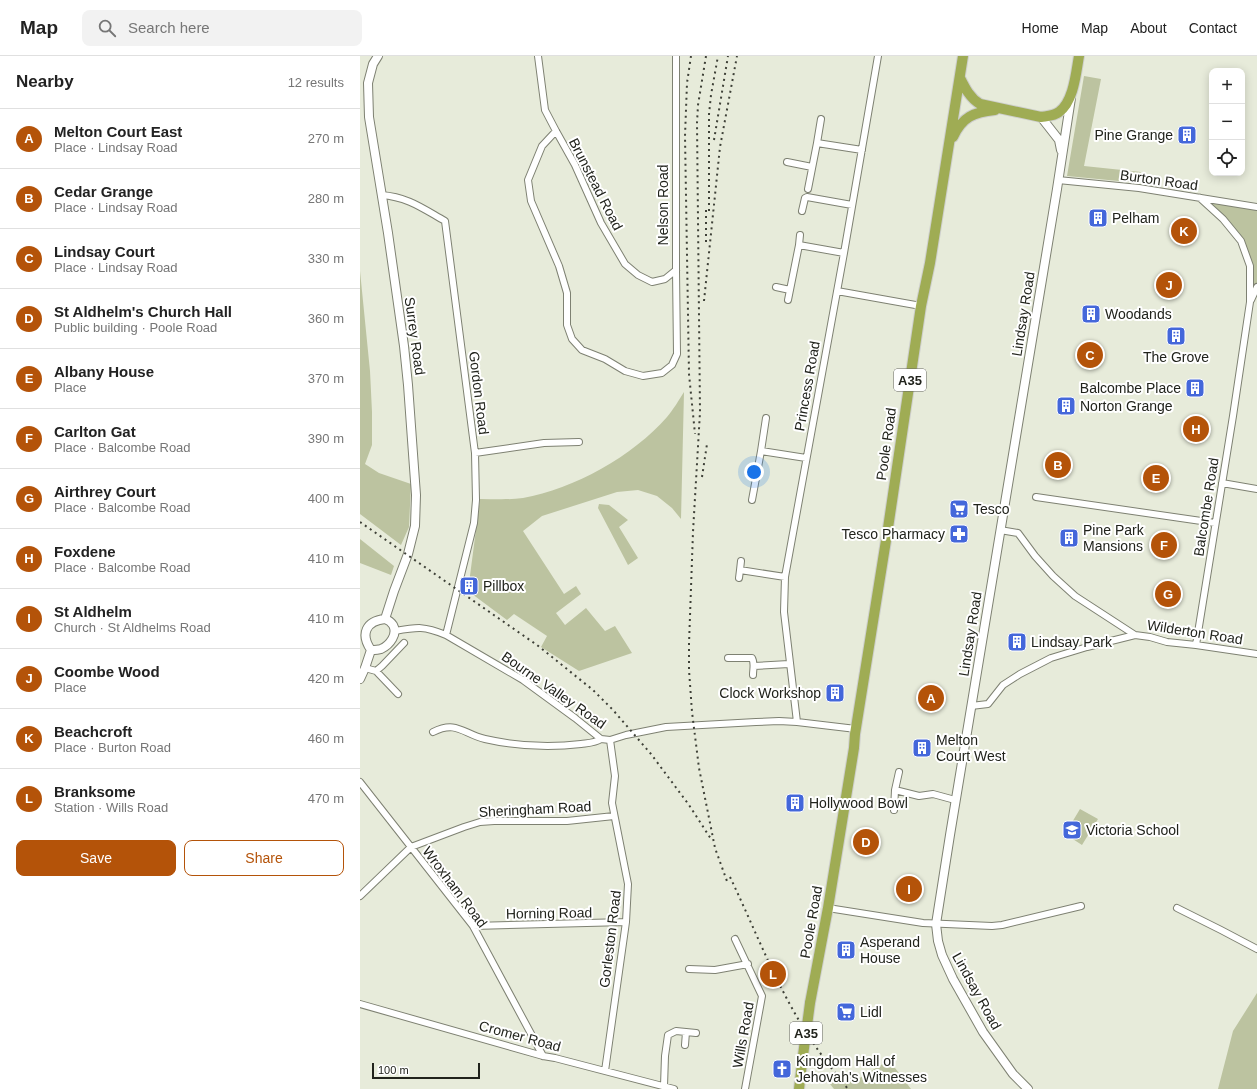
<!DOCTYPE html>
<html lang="en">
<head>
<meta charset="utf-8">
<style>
  body { margin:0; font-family:Arial,sans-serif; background:#f2f2f2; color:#222 }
  .controls { position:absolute; right:12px; top:12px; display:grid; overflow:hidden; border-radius:8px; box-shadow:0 2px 10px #0003 }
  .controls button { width:36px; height:36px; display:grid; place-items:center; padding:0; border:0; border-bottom:1px solid #e0e0e0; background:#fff; color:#222; font:20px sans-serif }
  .scale { position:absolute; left:12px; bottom:10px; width:108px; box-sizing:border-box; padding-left:4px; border:2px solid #21231c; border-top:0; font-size:11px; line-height:14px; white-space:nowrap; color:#21231c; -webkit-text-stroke:3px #fff; paint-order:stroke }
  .you { position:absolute; left:394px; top:416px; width:14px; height:14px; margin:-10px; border:3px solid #fff; border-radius:50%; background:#1a73e8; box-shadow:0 0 0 6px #1a73e833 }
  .badge { display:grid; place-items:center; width:26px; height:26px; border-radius:50%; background:#b45309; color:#fff; font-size:13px; font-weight:700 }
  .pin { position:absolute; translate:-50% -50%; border:2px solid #fff; box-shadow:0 1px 4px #0006 }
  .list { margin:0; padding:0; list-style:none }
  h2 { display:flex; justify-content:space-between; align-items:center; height:52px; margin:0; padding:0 16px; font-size:17px }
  h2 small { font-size:13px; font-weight:400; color:#767676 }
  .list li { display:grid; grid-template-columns:26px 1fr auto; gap:12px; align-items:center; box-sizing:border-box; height:60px; padding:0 16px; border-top:1px solid #e0e0e0 }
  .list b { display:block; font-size:15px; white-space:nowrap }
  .list p { margin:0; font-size:13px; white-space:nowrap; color:#767676 }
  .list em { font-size:13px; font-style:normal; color:#767676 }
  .actions { display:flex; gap:8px; padding:12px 16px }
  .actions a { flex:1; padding:9px 0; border:1px solid #b45309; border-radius:8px; text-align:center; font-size:14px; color:#b45309 }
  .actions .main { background:#b45309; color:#fff }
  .icon { flex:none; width:22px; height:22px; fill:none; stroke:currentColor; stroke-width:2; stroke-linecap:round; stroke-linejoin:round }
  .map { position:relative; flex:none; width:897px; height:1033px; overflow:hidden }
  header { display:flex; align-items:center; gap:24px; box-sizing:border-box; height:56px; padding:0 20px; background:#fff; border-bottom:1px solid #e0e0e0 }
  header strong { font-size:19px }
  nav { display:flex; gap:22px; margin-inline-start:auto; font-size:14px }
  .search { width:280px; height:36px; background:#f2f2f2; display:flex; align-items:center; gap:10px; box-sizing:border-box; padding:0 14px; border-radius:8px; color:#767676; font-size:15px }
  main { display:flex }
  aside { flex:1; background:#fff }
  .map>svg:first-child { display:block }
  .green { fill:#bcc3a0 }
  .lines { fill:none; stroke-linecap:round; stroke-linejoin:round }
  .minor-casing { stroke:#7e8172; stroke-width:8 }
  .tertiary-casing { stroke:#7e8172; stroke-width:10 }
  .trunk-casing { stroke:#cecfcd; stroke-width:12 }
  .minor { stroke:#fff; stroke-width:6 }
  .tertiary { stroke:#fff; stroke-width:8 }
  .trunk { stroke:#9fac54; stroke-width:10 }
  .rail { stroke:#3e4037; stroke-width:2; stroke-dasharray:2 4; stroke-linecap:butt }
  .trunk-bridge-casing { stroke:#cecfcd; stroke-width:12; stroke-linecap:butt }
  .trunk-bridge { stroke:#9fac54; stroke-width:10 }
  .labels { text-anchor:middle; stroke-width:4; stroke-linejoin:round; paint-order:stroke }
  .shield { fill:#fff; stroke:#646560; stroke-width:1 }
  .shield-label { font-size:13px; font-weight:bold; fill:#21231c }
  .poi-label { font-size:14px; fill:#21231c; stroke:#fff; text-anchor:start }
  .street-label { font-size:14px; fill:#21231c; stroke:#fff }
</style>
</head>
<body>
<header>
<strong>Map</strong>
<div class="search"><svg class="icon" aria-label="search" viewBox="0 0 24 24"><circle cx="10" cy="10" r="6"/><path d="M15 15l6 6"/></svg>Search here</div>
<nav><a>Home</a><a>Map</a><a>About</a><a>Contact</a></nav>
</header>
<main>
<aside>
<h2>Nearby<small>12 results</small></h2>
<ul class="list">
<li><span class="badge">A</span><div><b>Melton Court East</b><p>Place · Lindsay Road</p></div><em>270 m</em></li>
<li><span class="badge">B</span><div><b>Cedar Grange</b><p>Place · Lindsay Road</p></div><em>280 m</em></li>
<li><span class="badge">C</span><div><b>Lindsay Court</b><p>Place · Lindsay Road</p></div><em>330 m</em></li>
<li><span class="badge">D</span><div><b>St Aldhelm's Church Hall</b><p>Public building · Poole Road</p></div><em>360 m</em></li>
<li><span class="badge">E</span><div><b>Albany House</b><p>Place</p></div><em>370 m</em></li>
<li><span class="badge">F</span><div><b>Carlton Gat</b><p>Place · Balcombe Road</p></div><em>390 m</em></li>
<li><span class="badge">G</span><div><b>Airthrey Court</b><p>Place · Balcombe Road</p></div><em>400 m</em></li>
<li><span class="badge">H</span><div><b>Foxdene</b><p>Place · Balcombe Road</p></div><em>410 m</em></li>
<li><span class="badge">I</span><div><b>St Aldhelm</b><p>Church · St Aldhelms Road</p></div><em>410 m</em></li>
<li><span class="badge">J</span><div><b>Coombe Wood</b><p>Place</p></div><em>420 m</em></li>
<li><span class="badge">K</span><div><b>Beachcroft</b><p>Place · Burton Road</p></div><em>460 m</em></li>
<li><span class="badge">L</span><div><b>Branksome</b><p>Station · Wills Road</p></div><em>470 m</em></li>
</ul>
<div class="actions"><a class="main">Save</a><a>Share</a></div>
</aside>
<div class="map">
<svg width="897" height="1033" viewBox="0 0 897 1033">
  <rect width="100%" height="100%" fill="#e7ebda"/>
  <path class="green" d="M724,20L741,23L724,110L781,116L779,127L707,120Z
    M840,142L897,151V230L890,244V210L881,185Z
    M0,215L10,315L12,356V389L5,408L19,417L51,428L49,471L41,489L0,458Z
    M324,336L321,463L312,452L297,440L278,434L257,436L182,460L163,475L204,538L216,530L221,538L196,557L205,569L226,552L245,575L255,570L272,597L219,615L181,591L187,580L154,558L147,564L108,535L120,443C134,443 149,444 163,442C214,433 273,400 307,361C313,354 319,344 324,336Z
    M239,448L249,449L268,464L259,471L278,502L268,509L238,452Z
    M0,483L34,510L31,519L0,507Z
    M720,753L738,763L722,789L705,778Z
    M897,937V1033H858L873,975Z
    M529,1004L551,1033H474L470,1028L491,1014L498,1023Z"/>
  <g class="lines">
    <g class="minor-casing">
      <path id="minor" d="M178,0L185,54L196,75L215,109L241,167L265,208L278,219L292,226L305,223L316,214
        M196,75L182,90L168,124L171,145L199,210L207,237V269L212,283L222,294L245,303L265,315L283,320L302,317L312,309L317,298L316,214V0
        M457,87L461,63
        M427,106L452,111
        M698,124L779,132L897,151
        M448,133L457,87L502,94
        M21,139C48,141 62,152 85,165L115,397L116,444L114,467L86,579
        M442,155L445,142L447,141L492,149
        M439,189L440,179
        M416,231L430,234
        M477,235L561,250
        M428,244L439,189L484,197
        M891,244L897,231
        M401,395L406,362
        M115,397L184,387L219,386
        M862,427L897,433
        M676,441L855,467
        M392,444L401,395L446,402
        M640,474L658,477L675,500L693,520L715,540L775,579L790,581L807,586L836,589L897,598
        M380,514L381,505
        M379,522L380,514L425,521
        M35,575C58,571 64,570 86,579L163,624L215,662L241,683L250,684L266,679L306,671L396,666L419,665L437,666L496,673
        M836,589L873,360L890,246V210L881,185L863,163L840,142
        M368,602H392C395,607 393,613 393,619
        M394,610L429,608
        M5,612L16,615L38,638
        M16,615L22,610L44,587
        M611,650L628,648L643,629L660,618L691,602L727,591L775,579
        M437,666L424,556L425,521L484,197L518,0
        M73,676C97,664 103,678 125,683C156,690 189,692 221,688C228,687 235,687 241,683
        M0,726L113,870L183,1000
        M535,734L559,740L573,738L595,744
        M534,754L535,734L539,716
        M0,840L51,791L104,771L120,766L134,765H207L254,760
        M468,852L563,867L632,870L642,869L721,850
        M817,852L861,874L897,893
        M113,870L266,866
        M375,883L402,940L385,1033
        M329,913L355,914L388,908
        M0,948L183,1000L195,1002L314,1033
        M325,989L326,976
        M245,1015L266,866L268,828L252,747L255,720L250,684
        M304,1030L305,1000L308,979L316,975L336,977"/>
    </g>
    <g class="tertiary-casing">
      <path id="tertiary" d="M18,0L13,8L8,27L9,61L28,177L44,290L48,329L56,439L55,470L48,498L34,535L25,563
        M681,61L699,84L701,94
        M25,563C28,564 31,566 33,569C38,578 30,589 21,593C18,594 15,594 11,594C0,578 6,565 25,563Z
        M0,623L5,612L11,594
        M668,1033L653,1018L623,976L593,923L582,899L578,885L576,868L590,779L697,133L711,42"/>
    </g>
    <g class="trunk-casing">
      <path id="trunk" d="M600,22C605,32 610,42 620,48L681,61C687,60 694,60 699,56C714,45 716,16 719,0
        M593,81C602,61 614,56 635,54
        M450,947L468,852L494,692L495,678L528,472L561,250L570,207L603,0
        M439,1033L442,1007"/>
    </g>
    <use href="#minor" class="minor"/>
    <use href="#tertiary" class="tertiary"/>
    <use href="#trunk" class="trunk"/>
    <path class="rail" d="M331,0L327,27L325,80L329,318L335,378
      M346,0L338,49L337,67L340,356L333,476L329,588V614L332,656L339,712L355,792L368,828
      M354,84L368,0
      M349,155V58L351,39L358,0
      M346,186V150
      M344,245L360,91L377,0
      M342,421L347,388
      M0,466L177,589L233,634L253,654L291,698L329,749L351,783
      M370,821C394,871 414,924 443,971C456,993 472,1013 488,1033"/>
    <g class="trunk-bridge-casing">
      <path id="trunk-bridge" d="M442,1007L450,947"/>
    </g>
    <use href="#trunk-bridge" class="trunk-bridge"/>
  </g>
  <defs>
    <g id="building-square" transform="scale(1)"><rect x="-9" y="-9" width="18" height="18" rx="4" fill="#4467da" stroke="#fff"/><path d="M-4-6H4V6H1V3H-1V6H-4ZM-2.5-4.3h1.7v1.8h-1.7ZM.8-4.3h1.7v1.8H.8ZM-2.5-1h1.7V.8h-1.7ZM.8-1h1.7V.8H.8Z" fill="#fff"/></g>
    <g id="supermarket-square" transform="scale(1)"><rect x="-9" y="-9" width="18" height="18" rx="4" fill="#4467da" stroke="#fff"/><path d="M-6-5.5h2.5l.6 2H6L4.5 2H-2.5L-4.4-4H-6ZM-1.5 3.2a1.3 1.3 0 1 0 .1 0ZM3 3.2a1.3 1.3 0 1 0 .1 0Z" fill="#fff"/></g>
    <g id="pharmacy-square" transform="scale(1)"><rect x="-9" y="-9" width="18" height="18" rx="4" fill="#4467da" stroke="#fff"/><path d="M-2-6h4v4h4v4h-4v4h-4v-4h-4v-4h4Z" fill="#fff"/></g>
    <g id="school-square" transform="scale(1)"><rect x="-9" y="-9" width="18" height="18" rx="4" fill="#4467da" stroke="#fff"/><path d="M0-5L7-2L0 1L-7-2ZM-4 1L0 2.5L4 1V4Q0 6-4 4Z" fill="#fff"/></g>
    <g id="church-square" transform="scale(1)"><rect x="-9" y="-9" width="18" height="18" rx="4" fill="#4467da" stroke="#fff"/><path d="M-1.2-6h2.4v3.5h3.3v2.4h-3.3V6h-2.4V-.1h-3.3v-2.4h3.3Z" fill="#fff"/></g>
  </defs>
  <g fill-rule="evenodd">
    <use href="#building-square" x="827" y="79"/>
    <use href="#building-square" x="738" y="162"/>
    <use href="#building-square" x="731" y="258"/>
    <use href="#building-square" x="816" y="280"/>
    <use href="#building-square" x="835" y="332"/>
    <use href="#building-square" x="706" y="350"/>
    <use href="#supermarket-square" x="599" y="453"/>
    <use href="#pharmacy-square" x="599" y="478"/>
    <use href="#building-square" x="709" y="482"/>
    <use href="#building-square" x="109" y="530"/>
    <use href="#building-square" x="657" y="586"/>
    <use href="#building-square" x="475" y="637"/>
    <use href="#building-square" x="562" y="692"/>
    <use href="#building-square" x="435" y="747"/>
    <use href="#school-square" x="712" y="774"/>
    <use href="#building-square" x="486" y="894"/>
    <use href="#supermarket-square" x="486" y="956"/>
    <use href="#church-square" x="422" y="1013"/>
  </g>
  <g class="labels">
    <g class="shield">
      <rect x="534" y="313" width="32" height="22" rx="3"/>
      <rect x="430" y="966" width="32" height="22" rx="3"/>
    </g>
    <g class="shield-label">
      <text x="550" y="329">A35</text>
      <text x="446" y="982">A35</text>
    </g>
    <g class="poi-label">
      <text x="813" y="84" text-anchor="end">Pine Grange</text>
      <text x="752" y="167">Pelham</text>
      <text x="745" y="263">Woodands</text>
      <text x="816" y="306" text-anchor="middle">The Grove</text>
      <text x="821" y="337" text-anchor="end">Balcombe Place</text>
      <text x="720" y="355">Norton Grange</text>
      <text x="613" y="458">Tesco</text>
      <text x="723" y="479">Pine Park<tspan x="723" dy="16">Mansions</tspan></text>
      <text x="585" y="483" text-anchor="end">Tesco Pharmacy</text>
      <text x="123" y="535">Pillbox</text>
      <text x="671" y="591">Lindsay Park</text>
      <text x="461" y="642" text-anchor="end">Clock Workshop</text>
      <text x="576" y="689">Melton<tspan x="576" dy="16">Court West</tspan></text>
      <text x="449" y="752">Hollywood Bowl</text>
      <text x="726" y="779">Victoria School</text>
      <text x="500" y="891">Asperand<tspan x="500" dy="16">House</tspan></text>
      <text x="500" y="961">Lidl</text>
      <text x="436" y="1010">Kingdom Hall of<tspan x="436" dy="16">Jehovah's Witnesses</tspan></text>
    </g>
    <g class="street-label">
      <text transform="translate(799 124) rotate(8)" y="5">Burton Road</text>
      <text transform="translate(236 128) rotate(63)" y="5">Brunstead Road</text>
      <text transform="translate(303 149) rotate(-90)" y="5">Nelson Road</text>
      <text transform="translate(663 258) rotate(-81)" y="5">Lindsay Road</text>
      <text transform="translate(55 280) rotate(82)" y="5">Surrey Road</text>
      <text transform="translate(447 330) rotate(-80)" y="5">Princess Road</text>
      <text transform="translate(119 337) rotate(83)" y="5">Gordon Road</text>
      <text transform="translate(526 388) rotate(-82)" y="5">Poole Road</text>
      <text transform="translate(846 451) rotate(-81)" y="5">Balcombe Road</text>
      <text transform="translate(835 576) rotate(9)" y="5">Wilderton Road</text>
      <text transform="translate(610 578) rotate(-81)" y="5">Lindsay Road</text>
      <text transform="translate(194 634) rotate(35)" y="5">Bourne Valley Road</text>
      <text transform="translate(175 753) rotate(-3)" y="5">Sheringham Road</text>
      <text transform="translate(95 831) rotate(53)" y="5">Wroxham Road</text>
      <text transform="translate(189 857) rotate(-1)" y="5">Horning Road</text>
      <text transform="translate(451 866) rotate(-80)" y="5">Poole Road</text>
      <text transform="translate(250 883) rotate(-83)" y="5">Gorleston Road</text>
      <text transform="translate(617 935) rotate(61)" y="5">Lindsay Road</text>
      <text transform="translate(383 979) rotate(-80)" y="5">Wills Road</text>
      <text transform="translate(160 980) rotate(15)" y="5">Cromer Road</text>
    </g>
  </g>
</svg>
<div class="controls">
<button>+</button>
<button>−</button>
<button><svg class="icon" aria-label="locate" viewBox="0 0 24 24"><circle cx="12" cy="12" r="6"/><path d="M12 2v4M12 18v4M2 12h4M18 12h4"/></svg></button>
</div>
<div class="scale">100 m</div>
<div class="you"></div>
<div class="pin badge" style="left:571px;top:642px">A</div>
<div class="pin badge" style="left:698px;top:409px">B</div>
<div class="pin badge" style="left:730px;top:299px">C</div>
<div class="pin badge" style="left:506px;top:786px">D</div>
<div class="pin badge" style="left:796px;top:422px">E</div>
<div class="pin badge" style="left:804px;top:489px">F</div>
<div class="pin badge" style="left:808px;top:538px">G</div>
<div class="pin badge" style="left:836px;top:373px">H</div>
<div class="pin badge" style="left:549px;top:833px">I</div>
<div class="pin badge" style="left:809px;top:229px">J</div>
<div class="pin badge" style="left:824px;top:175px">K</div>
<div class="pin badge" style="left:413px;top:918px">L</div>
</div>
</main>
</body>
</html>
